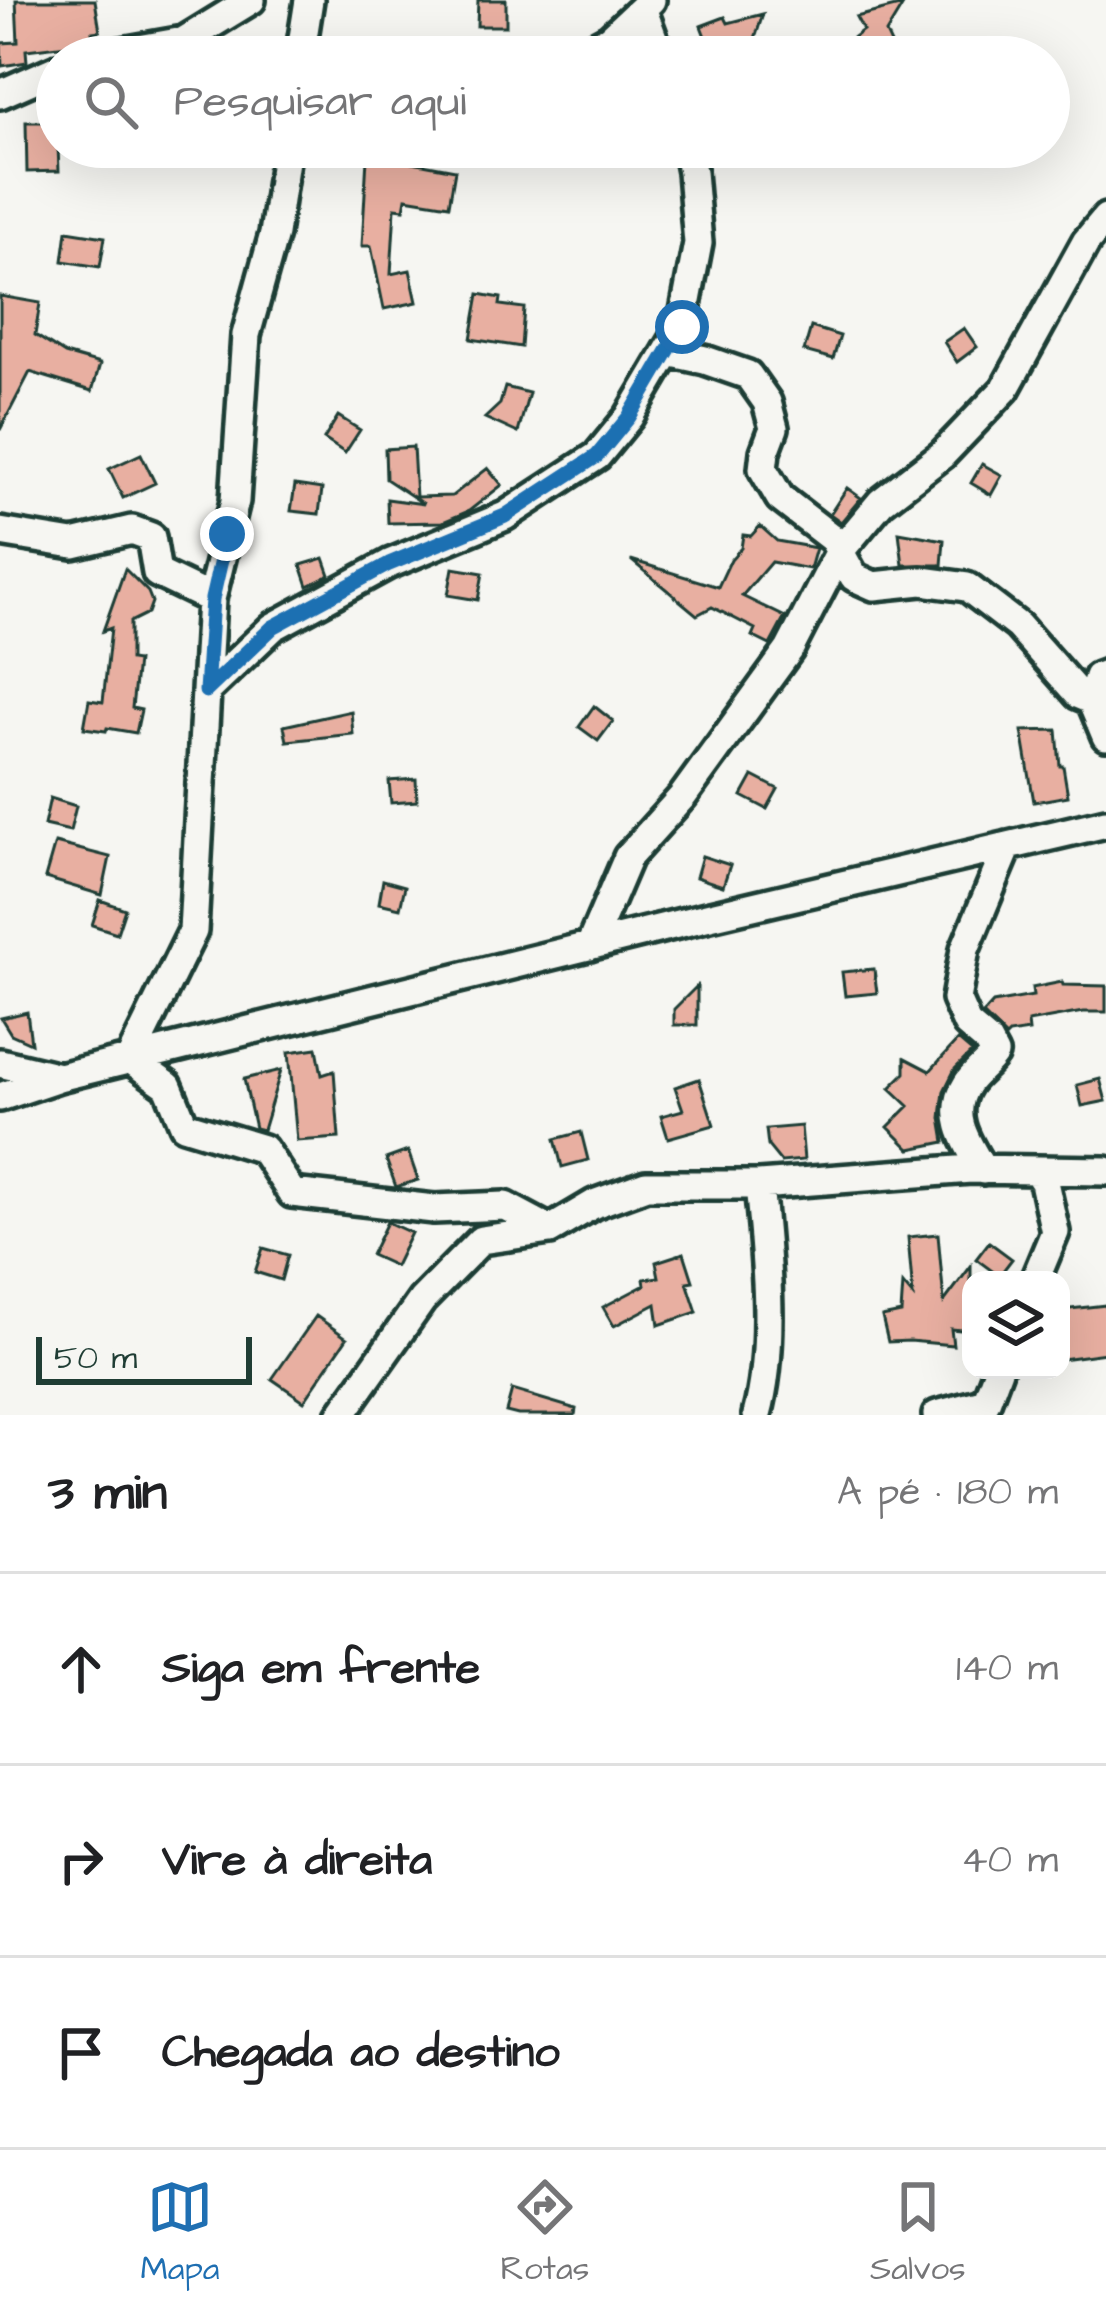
<!DOCTYPE html>
<html lang="pt">
<head>
<meta charset="utf-8">
<style>
  body { margin:0; font-family:"Architects Daughter",sans-serif; background:#f6f6f6; color:#202124 }
  .controls { position:absolute; right:36px; bottom:36px; display:grid; overflow:hidden; border-radius:24px; box-shadow:0 12px 48px #0002 }
  .controls button { width:108px; height:108px; display:grid; place-items:center; padding:0; border:0; border-bottom:3px solid #e0e0e0; background:#fff; color:#202124; font:60px sans-serif }
  .scale { position:absolute; left:36px; bottom:30px; width:216px; box-sizing:border-box; padding-left:12px; border:6px solid #1f3d34; border-top:0; font-size:33px; line-height:42px; white-space:nowrap; color:#1f3d34; -webkit-text-stroke:9px #f6f6f2; paint-order:stroke }
  .stop { position:absolute; width:36px; height:36px; margin:-27px; border:9px solid #1f6fb2; border-radius:50%; background:#fff }
  .stop.end { background:#1f6fb2; border-color:#fff; box-shadow:0 3px 12px #0008 }
  .list { margin:0; padding:0; list-style:none }
  h2 { display:flex; justify-content:space-between; align-items:center; height:156px; margin:0; padding:0 48px; font-size:51px }
  h2 small { font-size:39px; font-weight:400; color:#757577 }
  .list li { display:grid; grid-template-columns:78px 1fr auto; gap:36px; align-items:center; box-sizing:border-box; height:192px; padding:0 48px; border-top:3px solid #e0e0e0 }
  .list b { display:block; font-size:45px; white-space:nowrap }
  .list em { font-size:39px; font-style:normal; color:#757577 }
  .icon { flex:none; width:66px; height:66px; fill:none; stroke:currentColor; stroke-width:2; stroke-linecap:round; stroke-linejoin:round }
  .map { position:relative; flex:none; width:1106px; height:1415px; overflow:hidden }
  .search { position:absolute; background:#fff; box-shadow:0 12px 48px #0002; left:36px; right:36px; top:36px; height:132px; display:flex; align-items:center; gap:30px; box-sizing:border-box; padding:0 42px; border-radius:66px; color:#757577; font-size:45px }
  .sheet { height:732px; background:#fff }
  nav { display:flex; justify-content:space-around; align-items:center; box-sizing:border-box; height:168px; border-top:3px solid #e0e0e0; background:#fff; font-size:33px; color:#757577 }
  nav a { display:grid; justify-items:center; gap:6px }
  nav .on { color:#1f6fb2 }
  .map>svg:first-child { display:block }
  .building { fill:#e8afa1; stroke:#1f3d34; stroke-width:3 }
  .lines { fill:none; stroke-linecap:round; stroke-linejoin:round }
  .street-casing { stroke:#1f3d34; stroke-width:36 }
  .street { stroke:#f6f6f2; stroke-width:27 }
  .route { stroke:#1f6fb2; stroke-width:15 }
</style>
</head>
<body>
<div class="map">
<svg width="1106" height="1415" viewBox="0 0 1106 1415">
  <rect width="100%" height="100%" fill="#f6f6f2"/>
  <filter id="ink" filterUnits="userSpaceOnUse"><feTurbulence type="fractalNoise" baseFrequency=".00833" numOctaves="2"/><feDisplacementMap in="SourceGraphic" scale="24" xChannelSelector="R" yChannelSelector="G"/><feConvolveMatrix kernelMatrix="1 2 1 2 8 2 1 2 1" color-interpolation-filters="sRGB"/></filter>
  <g filter="url(#ink)">
    <path class="building" d="M16,0H95L100,31L92,32L93,39L83,43L26,50L27,62L2,66L1,43L18,42Z
      M478,0H506V26H477Z
      M903,5L886,33L897,57H827L863,30L856,17Z
      M763,14L749,57H738L732,38L709,47L701,26L725,17L728,23Z
      M26,122H57L59,171L27,172Z
      M407,156V161L455,170L449,205L406,198L404,209L395,208L391,274L410,270L417,302L384,309L371,246H362L367,158Z
      M67,231L105,237L100,267L63,261Z
      M479,294L501,298L500,305L524,308L521,347L471,339Z
      M0,296L40,303L35,335L65,354L100,364L92,391L30,372L0,430Z
      M811,327L840,336L833,359L804,351Z
      M964,328L977,347L957,362L944,342Z
      M505,387L529,393L518,433L485,418L500,404Z
      M338,416L360,430L345,453L324,439Z
      M413,447L416,497L452,496L488,468L502,485L469,511L443,522L388,523L387,499L424,504L386,479L385,449Z
      M141,454L155,483L123,498L109,469Z
      M982,464L1002,475L991,495L971,483Z
      M295,485L322,489L319,514L291,511Z
      M847,488L861,498L841,522L830,514Z
      M760,526L777,541L816,548L810,569L771,562L742,596L785,617L770,645L752,636L755,629L712,607L697,615L631,560L718,587L731,559L741,548L743,535L751,536Z
      M899,532L944,540L942,565H903Z
      M324,558L330,575L308,586L301,565Z
      M453,568L483,573L478,600L448,595Z
      M125,569L148,592L152,602L148,613L130,622V660L137,661L132,708L141,710L136,733L107,728L106,731L84,728L89,700L103,702L111,628L103,631Z
      M594,706L613,721L598,741L579,727Z
      M351,711L353,734L287,741L284,726Z
      M1057,730L1060,766H1063L1068,796L1034,802L1022,731Z
      M753,776L778,789L767,809L742,796Z
      M416,779L417,801L391,803L389,781Z
      M50,798L76,806L70,831L44,825Z
      M55,843L110,857L102,895L45,878Z
      M702,856L730,865L723,886L696,877Z
      M383,880L405,886L400,908L379,903Z
      M100,900L125,909L117,933L92,925Z
      M874,969L877,993L845,996L842,972Z
      M1062,982L1063,985L1106,986V1012H1083L1028,1022L1029,1031L1009,1034L1006,1037L983,1014L993,1003L1033,996L1032,988Z
      M697,986V1025H674V1009Z
      M27,1012L31,1043L11,1034L1,1018Z
      M958,1040L972,1052L955,1069L944,1091L941,1118L945,1142L910,1149L888,1127L909,1106L890,1088L905,1073V1058L930,1071Z
      M317,1048L322,1075L334,1071L339,1138L297,1141L289,1052Z
      M281,1070L263,1130L255,1128L244,1079Z
      M699,1079L714,1125L668,1138L661,1116L683,1110L675,1087Z
      M1100,1079L1106,1101L1082,1106L1077,1085Z
      M801,1126L804,1160L781,1162L768,1146L766,1129Z
      M581,1132L588,1160L562,1167L555,1139Z
      M408,1151L418,1180L396,1187L386,1159Z
      M387,1222L411,1233L395,1266L371,1255Z
      M938,1234L944,1302L971,1266V1331L951,1329L953,1345L910,1341L888,1342L882,1317L901,1313L903,1284L913,1296L908,1237Z
      M989,1242L1012,1259L999,1276L976,1259Z
      M263,1248L288,1255L281,1280L255,1272Z
      M684,1253L693,1281L687,1282L697,1312L659,1325L656,1304L614,1326L603,1307L645,1285L644,1279L659,1277L656,1262Z
      M1106,1305V1353L1061,1359V1310Z
      M316,1316L347,1338L304,1401L272,1379Z
      M512,1390L576,1409L575,1415H518L506,1412Z"/>
    <g class="lines">
      <g class="street-casing">
        <path id="street" d="M642,8L660,57
          M94,57L184,41L251,0
          M300,57L309,0
          M575,57L610,38L651,0
          M0,94L57,69
          M287,147L274,234L246,335L235,501L211,599L193,931L130,1059L168,1086L184,1125L263,1149L292,1193L434,1209L505,1206L550,1230
          M668,352L705,360L748,375L767,402L774,428L765,452L763,469L780,498L833,539L854,577L874,586L922,581L967,587L1018,626L1079,695L1091,700
          M0,532L73,544L132,530L151,537L157,573L211,599
          M1106,674L1098,677L1091,700L1106,736
          M206,691L273,627L389,564L505,516L597,456L629,417L682,327L698,243L692,172L687,147
          M590,946L628,857L683,796L789,650L840,551L881,502L942,455L1005,389L1086,242L1106,218
          M0,1063L59,1077
          M0,1097L59,1077L706,917L1106,823
          M983,1170C967,1143 947,1115 967,1084C974,1073 987,1065 994,1054L987,1041L967,1024L956,999L965,949L1008,846
          M1035,1280L1055,1232L1044,1182L1036,1170
          M341,1415L422,1300L481,1240L550,1230L594,1204L646,1185H759L971,1169L1106,1171
          M757,1415C776,1346 766,1256 759,1185
          M937,1415L986,1402L998,1370"/>
      </g>
      <use href="#street" class="street"/>
    </g>
  </g>
  <g class="lines" filter="url(#ink)">
    <path class="route" d="M227,534L212,599L206,691L273,627L389,564L505,516L597,456L629,417L682,327"/>
  </g>
</svg>
<div class="controls">
<button><svg class="icon" aria-label="layers" viewBox="0 0 24 24"><path d="M12 4l9 5-9 5-9-5zM3 14l9 5 9-5"/></svg></button>
</div>
<div class="scale">50 m</div>
<div class="stop" style="left:682px;top:327px"></div>
<div class="stop end" style="left:227px;top:534px"></div>
<div class="search"><svg class="icon" aria-label="search" viewBox="0 0 24 24"><circle cx="10" cy="10" r="6"/><path d="M15 15l6 6"/></svg>Pesquisar aqui</div>
</div>
<section class="sheet">
<h2>3 min<small>A pé · 180 m</small></h2>
<ul class="list">
<li><svg class="icon" aria-label="ahead" viewBox="0 0 24 24"><path d="M12 20V5M6 11l6-6 6 6"/></svg><div><b>Siga em frente</b></div><em>140 m</em></li>
<li><svg class="icon" aria-label="right" viewBox="0 0 24 24"><path d="M7 20v-9h11M14 6l5 5-5 5"/></svg><div><b>Vire à direita</b></div><em>40 m</em></li>
<li><svg class="icon" aria-label="arrive" viewBox="0 0 24 24"><path d="M6 21V4h12l-3 4 3 4H6"/></svg><div><b>Chegada ao destino</b></div></li>
</ul>
</section>
<nav>
<a class="on"><svg class="icon" aria-label="map" viewBox="0 0 24 24"><path d="M3 6l6-2 6 2 6-2v14l-6 2-6-2-6 2zM9 4v14M15 6v14"/></svg>Mapa</a>
<a><svg class="icon" aria-label="directions" viewBox="0 0 24 24"><path d="M12 3l9 9-9 9-9-9zM9 14v-3h6M13 9l2 2-2 2"/></svg>Rotas</a>
<a><svg class="icon" aria-label="saved" viewBox="0 0 24 24"><path d="M7 4h10v16l-5-4-5 4z"/></svg>Salvos</a>
</nav>
</body>
</html>
